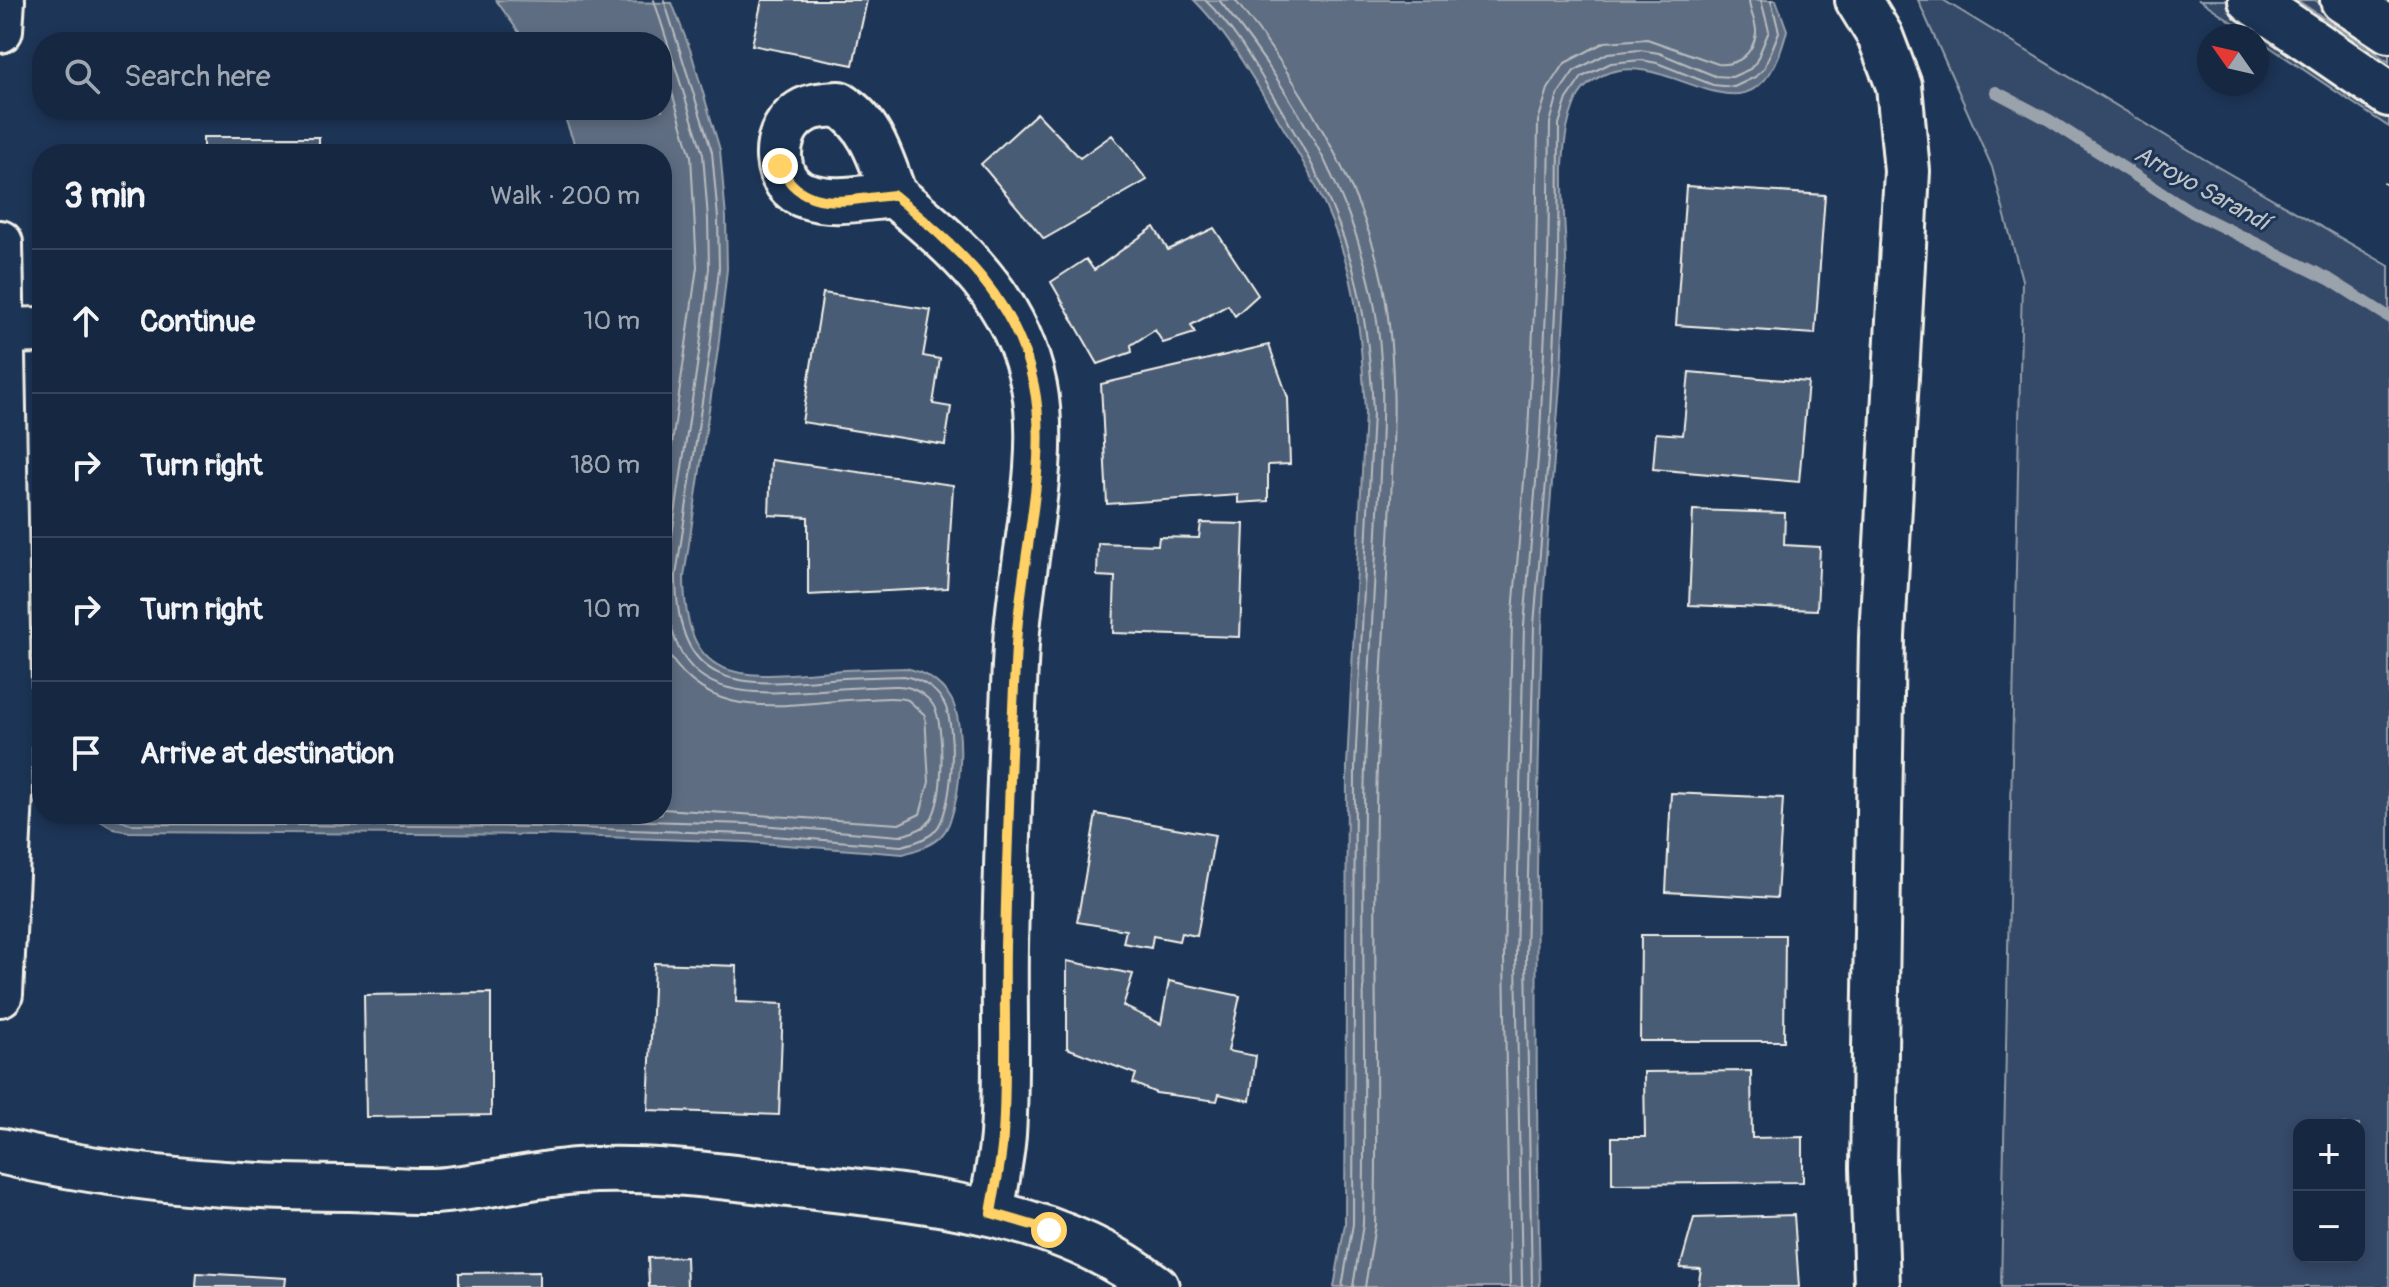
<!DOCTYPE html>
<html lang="en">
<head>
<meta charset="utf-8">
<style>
  body { margin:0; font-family:Pangolin,sans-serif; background:#1f3048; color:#f1f3f6 }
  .controls { position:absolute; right:24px; bottom:24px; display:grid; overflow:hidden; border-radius:16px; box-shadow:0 4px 12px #0003 }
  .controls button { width:72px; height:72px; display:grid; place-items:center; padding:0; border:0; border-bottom:2px solid #35445a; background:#162841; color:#f1f3f6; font:40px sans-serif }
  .compass { position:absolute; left:2197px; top:24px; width:72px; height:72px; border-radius:50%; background:#162841; box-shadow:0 4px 12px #0003; rotate:304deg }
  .stop { position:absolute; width:24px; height:24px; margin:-18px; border:6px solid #ffd166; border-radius:50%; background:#fff }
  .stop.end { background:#ffd166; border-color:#fff; box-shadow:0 2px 8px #0008 }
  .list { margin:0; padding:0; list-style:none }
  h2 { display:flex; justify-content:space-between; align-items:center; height:104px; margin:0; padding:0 32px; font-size:34px }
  h2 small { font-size:26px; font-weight:400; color:#9ea6b1 }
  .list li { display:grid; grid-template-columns:52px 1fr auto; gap:24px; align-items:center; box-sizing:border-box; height:144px; padding:0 32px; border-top:2px solid #35445a }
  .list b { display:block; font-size:30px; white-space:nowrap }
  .list em { font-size:26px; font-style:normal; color:#9ea6b1 }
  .icon { flex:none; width:44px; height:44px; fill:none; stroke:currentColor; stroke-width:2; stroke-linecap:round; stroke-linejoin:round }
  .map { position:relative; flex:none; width:2389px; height:1287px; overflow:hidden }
  .search { position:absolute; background:#162841; box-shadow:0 4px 12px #0003; left:32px; top:32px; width:640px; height:88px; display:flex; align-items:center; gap:20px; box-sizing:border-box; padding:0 28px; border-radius:32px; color:#9ea6b1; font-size:30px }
  .panel { position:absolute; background:#162841; box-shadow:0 4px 12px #0003; left:32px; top:144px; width:640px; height:680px; border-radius:32px }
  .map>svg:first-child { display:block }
  .green { fill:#354a67; stroke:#949ea8; stroke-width:2; fill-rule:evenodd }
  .water { fill:#5e6d82; stroke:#9aa2ab; stroke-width:2 }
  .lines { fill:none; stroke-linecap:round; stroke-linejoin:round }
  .shore { stroke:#b8bcbf; stroke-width:2 }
  .stream { stroke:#9aa2ab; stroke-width:12 }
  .building { fill:#485b74; stroke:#f4f1e8; stroke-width:2 }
  .street-casing { stroke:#f4f1e8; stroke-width:50 }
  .path { stroke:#f4f1e8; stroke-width:5; stroke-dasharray:2 6; stroke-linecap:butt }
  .street { stroke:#1d3557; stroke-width:44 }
  .route { stroke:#ffd166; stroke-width:10 }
  .labels { text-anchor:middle; stroke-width:6; stroke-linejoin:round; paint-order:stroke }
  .water-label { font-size:24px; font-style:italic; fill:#c0c3c4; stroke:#1d3557 }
</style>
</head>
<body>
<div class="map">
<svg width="2389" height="1287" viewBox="0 0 2389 1287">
  <rect width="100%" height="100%" fill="#1d3557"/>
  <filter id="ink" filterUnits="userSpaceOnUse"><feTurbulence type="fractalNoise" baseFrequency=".0125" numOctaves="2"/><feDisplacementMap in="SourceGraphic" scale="16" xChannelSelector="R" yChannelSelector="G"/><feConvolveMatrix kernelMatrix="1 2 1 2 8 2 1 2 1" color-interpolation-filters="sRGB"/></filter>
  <g filter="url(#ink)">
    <path class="green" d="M1918,0H1943L2204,159L2389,266V1287H2001L2022,280L1992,167ZM2299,1125H2359V1257H2299Z
      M2200,0H2232L2389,107V127Z
      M2297,0H2315L2389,49V62Z"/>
    <path class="water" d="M496,0L672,3L691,52L720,150L726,218L727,269L718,349L684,577C685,689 743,678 831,671C855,669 880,669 905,668C924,672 939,681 950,697C967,722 962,813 942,835C932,846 916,850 903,854L747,842L543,835L129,832L114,829L89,814H662V154H578L562,110H662V42H526Z
      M1194,0H1776L1787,30C1755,163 1673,43 1603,75C1589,82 1580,90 1574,105C1555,152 1566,215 1566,265C1566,294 1563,323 1562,352C1557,445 1545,537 1542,629C1535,849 1535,1068 1540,1287H1334L1345,1224L1347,766L1365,413C1363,372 1361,331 1353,291C1339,219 1300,154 1262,93C1242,60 1222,28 1194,0Z"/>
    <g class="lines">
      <path class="shore" d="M1205,0C1232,26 1250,57 1269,89C1339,204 1368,277 1373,413L1355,767L1353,1224L1342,1287
        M1219,0C1285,82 1346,180 1370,284C1388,359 1382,437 1378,512C1374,597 1368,682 1365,767C1360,919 1367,1072 1363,1224L1353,1287
        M1235,0C1297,78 1364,187 1383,285C1398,364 1394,441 1390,520C1386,602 1380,685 1377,767C1372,920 1379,1072 1375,1225L1365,1287
        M662,59L691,156L697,267L662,515
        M662,643C707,729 786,702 865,699C879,699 895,696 908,700L925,715L929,782L920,814L899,824L662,809
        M103,814L131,824L543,827L747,834L901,846C913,843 926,840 935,831C954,811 957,726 944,703C936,688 920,679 904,676C880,677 855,677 830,679C738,687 677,691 676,576L710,348L719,269L718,218L712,152L664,0
        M130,814L543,818L748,824L900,836C909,833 920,831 927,824C945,807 944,733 936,711C933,702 924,694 915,690C902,683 882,687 867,687C763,691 666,722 666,576L700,346L709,268L708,219L703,154L654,0
        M1510,1287L1504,957L1512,625L1528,433L1536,268L1538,121L1548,89L1565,63L1605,42L1647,39L1718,64C1738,66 1753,54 1756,33C1757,23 1749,11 1749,0
        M1522,1287L1516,957L1524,625L1540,434L1548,268L1550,123L1558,94L1574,71L1608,53L1640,50L1659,53L1715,76L1732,77L1750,69L1756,62L1769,31L1761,0
        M1532,1287L1526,957L1534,625L1550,434L1558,269L1559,124L1567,99L1582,77L1611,63L1641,60L1657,63L1713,85L1734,87L1755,77L1764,69L1779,32L1771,0"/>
      <path class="stream" d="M1996,92L2049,120L2192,212L2329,279L2389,317"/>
    </g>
    <path class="building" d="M762,0H867L853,65L752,45Z
      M1037,113L1080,158L1112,135L1147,180L1044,239L981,164Z
      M203,137H319V154H203Z
      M1686,186L1825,195L1815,334L1676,325Z
      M1154,227L1168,250L1214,228L1258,295L1235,316L1228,305L1191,325L1195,333L1163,343L1155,330L1131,345L1132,352L1098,364L1051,282L1086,259L1094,270Z
      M823,293L931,310L923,356L940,359L933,404L951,407L945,445L802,422Z
      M1269,345L1288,398L1290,464L1268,465V501L1238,503V495L1107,504L1101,384Z
      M1689,372L1808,382L1799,482L1653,469L1656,433L1683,435Z
      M771,460L953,485L947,588L808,595V517L769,515Z
      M1693,510L1785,513L1784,545L1820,547L1817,610L1689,605Z
      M1201,523L1244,524L1240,637L1113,633L1115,577L1097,576L1098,543L1158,545L1159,537L1199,538Z
      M1671,793L1783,798L1777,898L1666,892Z
      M1096,814L1215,835L1197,936L1181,933L1179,941L1153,936L1151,948L1123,943L1126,930L1077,922Z
      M1641,935H1785L1784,1041H1640Z
      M1067,961L1133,974L1123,1006L1161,1024L1169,981L1240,996L1228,1051L1256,1056L1250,1101L1219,1094L1217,1101L1156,1093L1133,1083L1136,1074L1067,1048Z
      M654,963L737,966L736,1002L783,1004L779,1115L648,1110Z
      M491,993V1115L366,1117L364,995Z
      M1751,1071L1752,1138L1803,1137V1182L1612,1184V1137H1645L1644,1072Z
      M1794,1215L1799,1287H1698L1701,1269L1680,1268L1694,1218Z
      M686,1257L687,1287H649L648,1258Z
      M539,1272V1287H459V1273Z
      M197,1273L286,1278L285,1287H196Z"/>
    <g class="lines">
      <g class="street-casing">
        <path id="street" d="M1858,0L1880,36L1899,86L1907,171L1882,637L1873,1168L1877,1287
          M2251,0L2389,94
          M2343,0L2389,30
          M0,30L2,0
          M839,104C872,124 881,160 894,195C866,197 835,205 807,196C772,186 771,135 797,115C809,105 824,105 839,104Z
          M894,195C959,249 1016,298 1034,386C1049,463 1020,565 1016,645C1011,745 1007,847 1005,947C1004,1010 1007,1073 1003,1135C1001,1161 995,1187 991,1213
          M0,243L10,795L0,994
          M3,331L42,330
          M0,1151C115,1179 230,1188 348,1188C376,1188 405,1192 433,1191C481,1188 528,1175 577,1171C646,1166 719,1176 788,1184C913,1198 1053,1207 1156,1287"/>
      </g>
      <path class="path" d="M2385,185L2389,179"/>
      <use href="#street" class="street"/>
    </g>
  </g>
  <g class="lines" filter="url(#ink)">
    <path class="route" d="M780,166C802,215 850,199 894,195C959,249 1016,298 1034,386C1050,463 1020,565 1016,645C1011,745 1007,846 1005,947C1004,1010 1007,1073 1003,1135C1002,1161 995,1187 991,1213L1049,1230"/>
  </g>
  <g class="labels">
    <g class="water-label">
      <text transform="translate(2202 188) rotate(29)" y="8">Arroyo Sarandí</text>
    </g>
  </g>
</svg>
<div class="controls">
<button>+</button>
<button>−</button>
</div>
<svg class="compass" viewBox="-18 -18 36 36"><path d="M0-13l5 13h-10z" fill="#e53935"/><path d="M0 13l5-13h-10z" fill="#9ea6b1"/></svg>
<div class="stop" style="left:1049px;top:1230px"></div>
<div class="stop end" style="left:780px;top:166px"></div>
<div class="search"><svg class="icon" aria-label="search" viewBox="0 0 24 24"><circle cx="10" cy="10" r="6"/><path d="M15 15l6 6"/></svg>Search here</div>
<section class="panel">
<h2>3 min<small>Walk · 200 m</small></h2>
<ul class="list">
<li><svg class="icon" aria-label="ahead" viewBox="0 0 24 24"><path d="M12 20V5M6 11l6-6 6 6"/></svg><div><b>Continue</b></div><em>10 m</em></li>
<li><svg class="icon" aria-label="right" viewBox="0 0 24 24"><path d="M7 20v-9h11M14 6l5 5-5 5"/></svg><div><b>Turn right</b></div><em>180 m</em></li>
<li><svg class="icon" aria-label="right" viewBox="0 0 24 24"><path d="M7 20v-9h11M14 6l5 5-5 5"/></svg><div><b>Turn right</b></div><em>10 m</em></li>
<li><svg class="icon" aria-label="arrive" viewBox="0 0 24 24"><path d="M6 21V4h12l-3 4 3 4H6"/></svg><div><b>Arrive at destination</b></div></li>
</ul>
</section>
</div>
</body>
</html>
